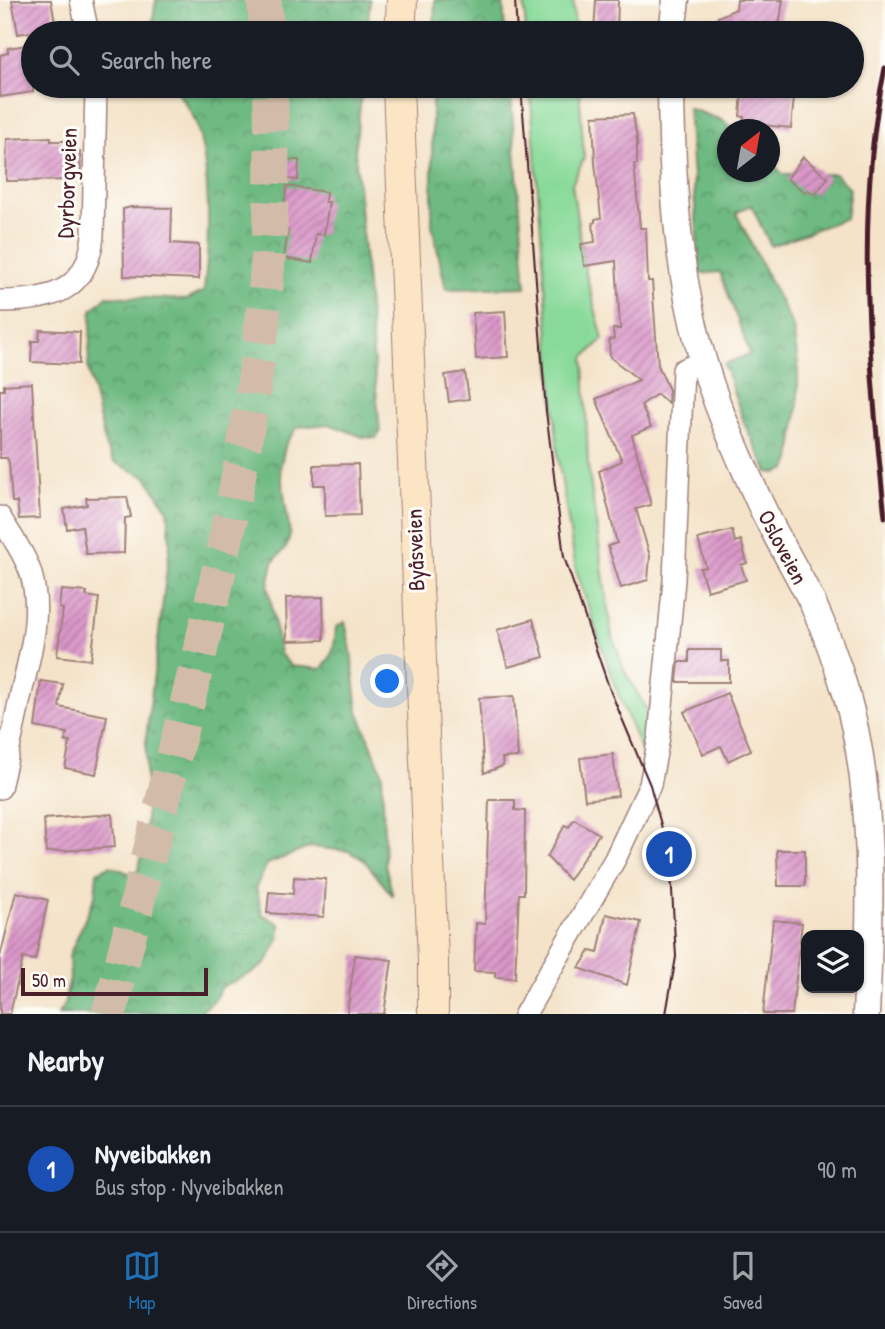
<!DOCTYPE html>
<html lang="en">
<head>
<meta charset="utf-8">
<style>
  body { margin:0; font-family:"Patrick Hand",sans-serif; background:#242831; color:#f1f3f6 }
  .controls { position:absolute; right:21px; bottom:21px; display:grid; overflow:hidden; border-radius:14px; box-shadow:0 2px 5px #0004 }
  .controls button { width:63px; height:63px; display:grid; place-items:center; padding:0; border:0; border-bottom:2px solid #363941; background:#171b24; color:#f1f3f6; font:35px sans-serif }
  .compass { position:absolute; left:717px; top:119px; width:63px; height:63px; border-radius:50%; background:#171b24; box-shadow:0 2px 5px #0004; rotate:31deg }
  .scale { position:absolute; left:21px; bottom:18px; width:187px; box-sizing:border-box; padding-left:7px; border:4px solid #4a1f2b; border-top:0; font-size:19px; line-height:24px; white-space:nowrap; color:#4a1f2b; -webkit-text-stroke:5px #fdfcf7; paint-order:stroke }
  .you { position:absolute; left:388px; top:682px; width:24px; height:24px; margin:-18px; border:5px solid #fff; border-radius:50%; background:#1a73e8; box-shadow:0 0 0 10px #1a73e833 }
  .badge { display:grid; place-items:center; width:46px; height:46px; border-radius:50%; background:#1f6fb2; color:#fff; font-size:23px; font-weight:700 }
  .pin { position:absolute; translate:-50% -50%; border:4px solid #fff; box-shadow:0 2px 7px #0006 }
  .list { margin:0; padding:0; list-style:none }
  h2 { display:flex; justify-content:space-between; align-items:center; height:91px; margin:0; padding:0 28px; font-size:30px }
  h2 small { font-size:23px; font-weight:400; color:#9ea1a6 }
  .list li { display:grid; grid-template-columns:46px 1fr auto; gap:21px; align-items:center; box-sizing:border-box; height:126px; padding:0 28px; border-top:2px solid #363941 }
  .list b { display:block; font-size:26px; white-space:nowrap }
  .list p { margin:0; font-size:23px; white-space:nowrap; color:#9ea1a6 }
  .list em { font-size:23px; font-style:normal; color:#9ea1a6 }
  .icon { flex:none; width:38px; height:38px; fill:none; stroke:currentColor; stroke-width:2; stroke-linecap:round; stroke-linejoin:round }
  .map { position:relative; flex:none; width:885px; height:1014px; overflow:hidden }
  .search { position:absolute; background:#171b24; box-shadow:0 2px 5px #0004; left:21px; right:21px; top:21px; height:77px; display:flex; align-items:center; gap:18px; box-sizing:border-box; padding:0 24px; border-radius:38px; color:#9ea1a6; font-size:26px }
  .sheet { height:217px; background:#171b24 }
  nav { display:flex; justify-content:space-around; align-items:center; box-sizing:border-box; height:98px; border-top:2px solid #363941; background:#171b24; font-size:19px; color:#9ea1a6 }
  nav a { display:grid; justify-items:center; gap:4px }
  nav .on { color:#1f6fb2 }
  .map>svg:first-child { display:block }
  .green { fill:#89da9a; stroke:#6a7c62; stroke-width:2 }
  .forest { fill:url(#forest-crowns); stroke:#5c6c56; stroke-width:2 }
  .building { fill:url(#building-hatch) }
  .lines { fill:none; stroke-linecap:round; stroke-linejoin:round }
  .trunk-tunnel { stroke:#d2bca9; stroke-width:35; stroke-dasharray:35 18; stroke-linecap:butt }
  .minor-casing { stroke:#9f817a; stroke-width:24 }
  .tertiary-casing { stroke:#9f817a; stroke-width:29 }
  .secondary-casing { stroke:#9f817a; stroke-width:32 }
  .minor { stroke:#fff; stroke-width:21 }
  .tertiary { stroke:#fff; stroke-width:26 }
  .secondary { stroke:#fce5c4; stroke-width:30 }
  .tram { stroke:#4a1f2b; stroke-width:2 }
  .rail { stroke:#4a1f2b; stroke-width:5 }
  .labels { text-anchor:middle; stroke-width:6; stroke-linejoin:round; paint-order:stroke }
  .street-label { font-size:23px; fill:#4a1f2b; stroke:#fdfcf7 }
</style>
</head>
<body>
<div class="map">
<svg width="885" height="1014" viewBox="0 0 885 1014">
  <defs>
    <pattern id="forest-crowns" width="20" height="18" patternUnits="userSpaceOnUse" patternTransform="scale(1.75)"><rect width="20" height="18" fill="#6eba82"/><path d="M2 6a3 3 0 1 1 6 0M12 15a3 3 0 1 1 6 0" fill="none" stroke="#5c976b"/></pattern>
    <pattern id="building-hatch" width="6" height="6" patternUnits="userSpaceOnUse" patternTransform="scale(1.75)"><rect width="6" height="6" fill="#da97c9"/><path d="M-1 1l2-2M0 6l6-6M5 7l2-2" fill="none" stroke="#b37ba3"/></pattern>
  </defs>
  <rect width="100%" height="100%" fill="#fdfcf7"/>
  <filter id="ink" filterUnits="userSpaceOnUse"><feTurbulence type="fractalNoise" baseFrequency=".0143" numOctaves="2"/><feDisplacementMap in="SourceGraphic" scale="14" xChannelSelector="R" yChannelSelector="G"/><feConvolveMatrix kernelMatrix="1 2 1 2 8 2 1 2 1" color-interpolation-filters="sRGB"/></filter>
  <filter id="wash" filterUnits="userSpaceOnUse"><feTurbulence type="fractalNoise" baseFrequency=".00686" numOctaves="4" result="noise"/><feDisplacementMap in="SourceGraphic" scale="28" xChannelSelector="R" yChannelSelector="G"/><feGaussianBlur stdDeviation="1.57" result="paint"/><feColorMatrix in="noise" values="0 0 0 0 0 0 0 0 0 0 0 0 0 0 0 0 0 1.4 0 .05"/><feComposite in="paint" operator="in"/></filter>
  <g filter="url(#wash)">
    <rect width="100%" height="100%" fill="#f4e3c9"/>
    <path class="green" d="M524,0H573L575,33H526Z
      M530,86H579L584,158L572,184L584,266L603,339L584,358L588,465L611,631L624,670L648,712L651,733L649,770L613,681L576,570L558,457Z"/>
    <path class="forest" d="M156,0H370L367,33H156L153,19Z
      M435,0H503L505,33H434Z
      M173,86H362L355,151L380,433L376,438L363,437L329,424L298,427L286,443L280,468L290,534L287,546L273,562L268,586L280,654L291,666L321,669C334,656 335,645 336,627L345,622L351,651L358,711L382,772L385,865L393,896L364,860L348,851L311,847L267,864L256,887L262,914L280,924L279,939L267,962L254,972L221,987L215,999L200,1013L58,1014L64,1005L70,978L69,956L95,896L97,872L110,866L131,874L139,870L146,821V738L170,544L168,510L146,477L114,462L106,448L88,368L92,310L107,296L187,300L204,291C210,243 211,169 196,123C192,110 180,97 173,86Z
      M432,86H510L526,287L446,289L432,225Z
      M688,108L724,121L733,129L728,130V172H770V162L783,174H835L850,189L846,218L771,246L751,205L736,213L793,327L798,365V404L791,460L787,469L777,473L768,472L745,425L724,364L750,354L720,272L700,274Z"/>
    <g id="blocks">
      <path class="building" d="M12,0H51L56,28L18,34Z
        M596,0H618L617,33H594Z
        M737,0H783L778,33L732,30L718,17L736,9Z
        M33,44V92L0,97V55L8,53V48Z
        M748,86L795,87L791,128L743,123L744,117L740,116L742,93H747Z
        M633,114L637,140V164H634L640,228H646L648,281H652L658,365L669,390L668,403L657,394L641,405L651,427L632,435L651,505L636,509L650,556L648,580L621,588L608,546L617,543L599,471L622,461L596,399L639,380L610,357L609,340L614,339L613,329H620L616,261L584,266L581,244L595,242L593,223L595,222V219L601,218L595,163L593,116Z
        M51,137V141H73L74,152H80L81,180L6,181L7,139Z
        M803,157L828,178L815,195L808,190L806,193L787,179Z
        M280,160H299L298,180L278,178Z
        M287,186L326,192L325,202H329L324,235L316,234L312,263L284,258L288,230L281,229Z
        M131,207L172,208L171,243L199,245V279L124,276L123,209Z
        M505,311L508,357L476,359L473,313Z
        M40,330L80,332L79,364L31,362L32,341H39Z
        M465,372L469,399L449,402L445,375Z
        M32,383L40,518L19,519L17,502H12L9,463L7,458H0V390H4V385Z
        M358,464L360,515L325,516V485H314V465Z
        M127,497L131,517L125,518L124,553L86,554L82,526L67,529L64,509L87,505L86,498Z
        M732,530L735,542L741,540L747,563L741,565L746,580L707,591L700,568L706,567L698,539Z
        M61,590L87,592L86,596L99,598L91,660L57,656L63,609L59,608Z
        M323,597L324,640L287,641L286,598Z
        M533,619L544,657L508,667L497,630Z
        M689,650H721V661H729V682H677L679,662H689Z
        M41,681L63,684L59,707L107,716L96,774L65,768L70,742L65,741L67,733L35,727Z
        M727,693L751,750L728,761L721,746L703,754L684,712Z
        M514,696L518,757L502,758L503,766L484,773L479,698Z
        M613,754L618,796L585,800L580,758Z
        M489,800H515V810L525,811L524,894H519L515,978L495,977V972L474,971L476,923L485,924Z
        M112,814L115,847L46,852L44,819Z
        M574,819L599,834L569,880L547,857L565,825L569,827Z
        M777,850H805V886H778Z
        M294,877L326,879L324,917L267,913L269,892L293,894Z
        M16,892L48,900L35,960L23,958L10,1014H0V957Z
        M606,914L641,922L627,985L579,968L590,951L598,953Z
        M773,920L802,923L792,1014H763Z
        M355,955L392,960L384,1014H347Z"/>
    </g>
  </g>
  <g filter="url(#ink)">
    <use href="#blocks" fill-opacity="0" stroke="#9f817a" stroke-width="2"/>
    <g class="lines">
      <path class="trunk-tunnel" d="M264,0L267,33
        M109,1014C135,913 160,812 185,712C237,506 282,299 270,86"/>
      <g class="minor-casing">
        <path id="minor" d="M81,0L88,33
          M0,301C50,301 88,292 93,235L96,86
          M0,517C11,536 25,554 31,574C43,615 29,658 20,698C14,728 7,758 0,788
          M525,1014L615,859L650,785L659,737L674,580L683,370L703,361"/>
      </g>
      <g class="tertiary-casing">
        <path id="tertiary" d="M672,33L676,0
          M671,86C672,205 679,311 725,423C736,449 747,475 759,501C775,536 796,569 813,604C826,632 837,663 846,693C875,792 871,911 866,1014"/>
      </g>
      <g class="secondary-casing">
        <path id="secondary" d="M400,33L402,0
          M398,86L433,961V1014"/>
      </g>
      <use href="#minor" class="minor"/>
      <use href="#tertiary" class="tertiary"/>
      <use href="#secondary" class="secondary"/>
      <path class="tram" d="M515,0L517,33
        M521,86L546,411L564,557L610,690L650,785L670,857L676,957L666,1014"/>
      <path class="rail" d="M885,68C854,212 870,372 885,517"/>
    </g>
  </g>
  <g class="labels">
    <g class="street-label">
      <text transform="translate(67 183) rotate(-88)" y="8">Dyrborgveien</text>
      <text transform="translate(783 547) rotate(62)" y="8">Osloveien</text>
      <text transform="translate(415 550) rotate(-92)" y="8">Byåsveien</text>
    </g>
  </g>
</svg>
<div class="controls">
<button><svg class="icon" aria-label="layers" viewBox="0 0 24 24"><path d="M12 4l9 5-9 5-9-5zM3 14l9 5 9-5"/></svg></button>
</div>
<svg class="compass" viewBox="-18 -18 36 36"><path d="M0-13l5 13h-10z" fill="#e53935"/><path d="M0 13l5-13h-10z" fill="#9ea1a6"/></svg>
<div class="scale">50 m</div>
<div class="you"></div>
<div class="pin badge" style="left:669px;top:854px;background:#1a4fb4">1</div>
<div class="search"><svg class="icon" aria-label="search" viewBox="0 0 24 24"><circle cx="10" cy="10" r="6"/><path d="M15 15l6 6"/></svg>Search here</div>
</div>
<section class="sheet">
<h2>Nearby<small></small></h2>
<ul class="list">
<li><span class="badge" style="background:#1a4fb4">1</span><div><b>Nyveibakken</b><p>Bus stop · Nyveibakken</p></div><em>90 m</em></li>
</ul>
</section>
<nav>
<a class="on"><svg class="icon" aria-label="map" viewBox="0 0 24 24"><path d="M3 6l6-2 6 2 6-2v14l-6 2-6-2-6 2zM9 4v14M15 6v14"/></svg>Map</a>
<a><svg class="icon" aria-label="directions" viewBox="0 0 24 24"><path d="M12 3l9 9-9 9-9-9zM9 14v-3h6M13 9l2 2-2 2"/></svg>Directions</a>
<a><svg class="icon" aria-label="saved" viewBox="0 0 24 24"><path d="M7 4h10v16l-5-4-5 4z"/></svg>Saved</a>
</nav>
</body>
</html>
